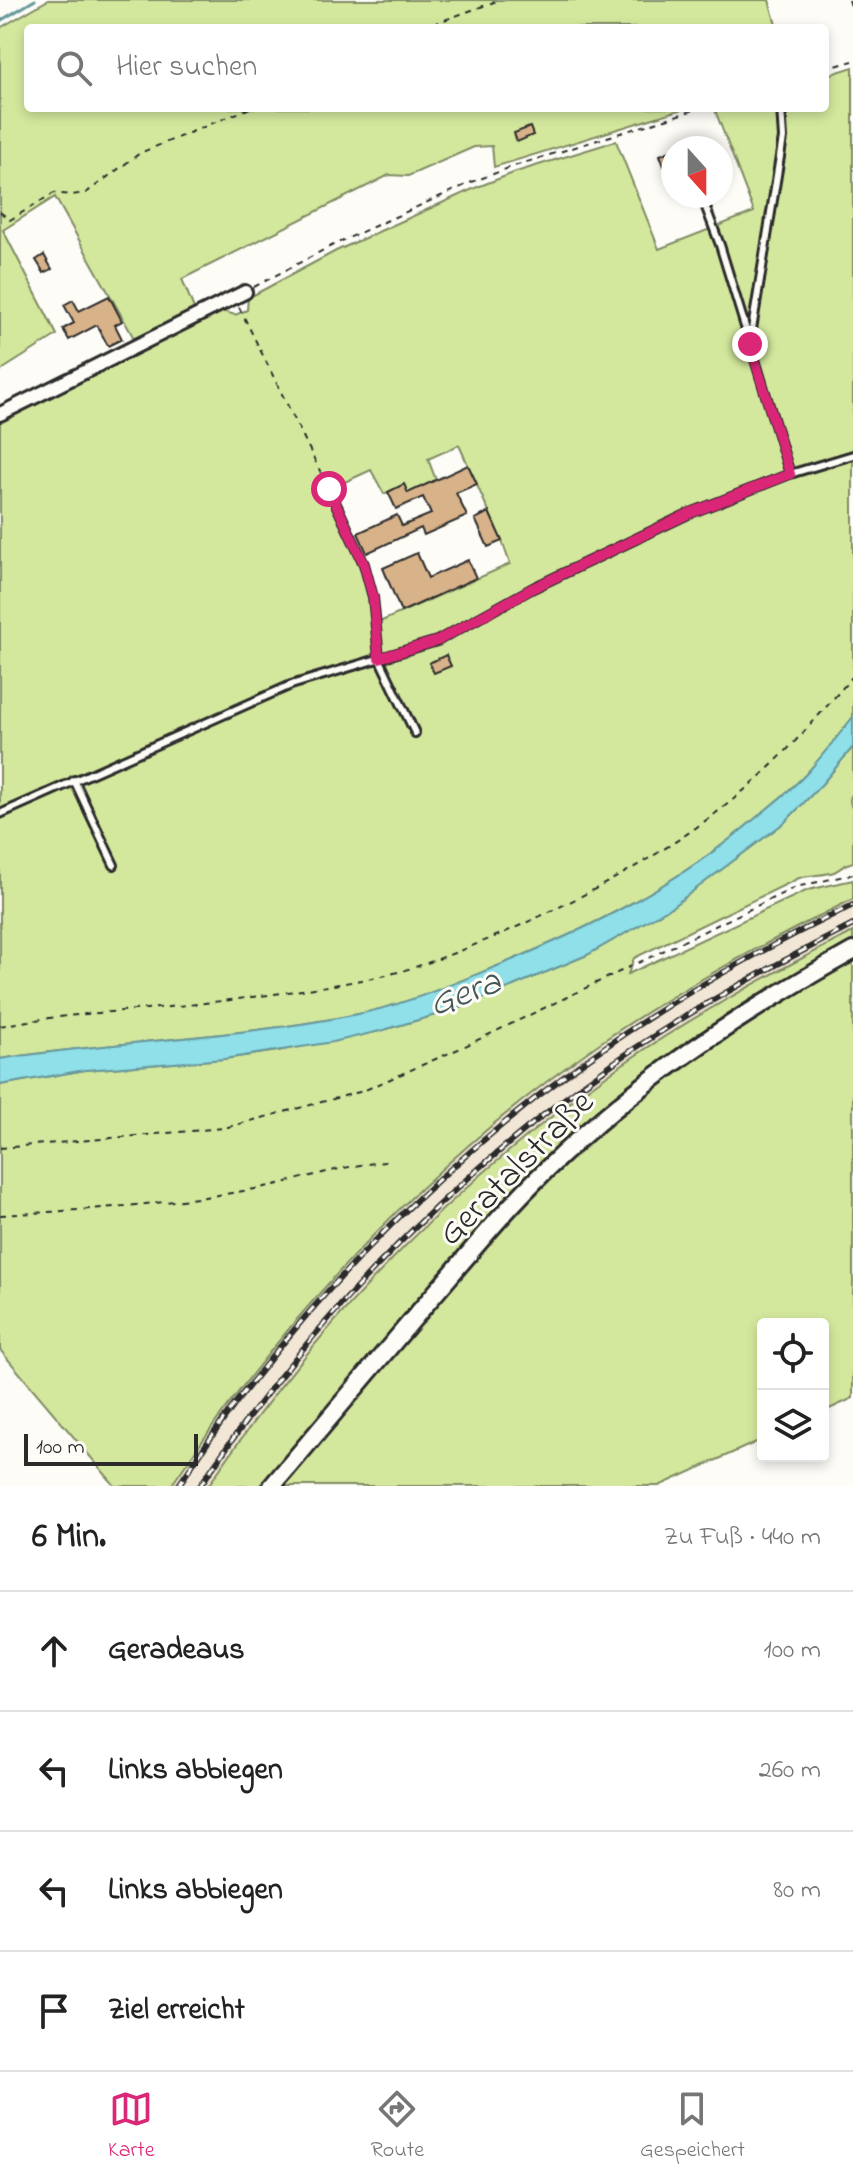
<!DOCTYPE html>
<html lang="de">
<head>
<meta charset="utf-8">
<style>
  body { margin:0; font-family:"Indie Flower",sans-serif; background:#f2f2f2; color:#222 }
  .controls { position:absolute; right:24px; bottom:24px; display:grid; overflow:hidden; border-radius:8px; box-shadow:0 4px 12px #0003 }
  .controls button { width:72px; height:72px; display:grid; place-items:center; padding:0; border:0; border-bottom:2px solid #e0e0e0; background:#fff; color:#222; font:40px sans-serif }
  .compass { position:absolute; left:661px; top:136px; width:72px; height:72px; border-radius:50%; background:#fff; box-shadow:0 4px 12px #0003; rotate:159deg }
  .scale { position:absolute; left:24px; bottom:20px; width:174px; box-sizing:border-box; padding-left:8px; border:4px solid #2b2b2b; border-top:0; font-size:22px; line-height:28px; white-space:nowrap; color:#2b2b2b; -webkit-text-stroke:6px #fdfcf7; paint-order:stroke }
  .stop { position:absolute; width:24px; height:24px; margin:-18px; border:6px solid #db2777; border-radius:50%; background:#fff }
  .stop.end { background:#db2777; border-color:#fff; box-shadow:0 2px 8px #0008 }
  .list { margin:0; padding:0; list-style:none }
  h2 { display:flex; justify-content:space-between; align-items:center; height:104px; margin:0; padding:0 32px; font-size:34px }
  h2 small { font-size:26px; font-weight:400; color:#767676 }
  .list li { display:grid; grid-template-columns:52px 1fr auto; gap:24px; align-items:center; box-sizing:border-box; height:120px; padding:0 32px; border-top:2px solid #e0e0e0 }
  .list b { display:block; font-size:30px; white-space:nowrap }
  .list em { font-size:26px; font-style:normal; color:#767676 }
  .icon { flex:none; width:44px; height:44px; fill:none; stroke:currentColor; stroke-width:2; stroke-linecap:round; stroke-linejoin:round }
  .map { position:relative; flex:none; width:853px; height:1486px; overflow:hidden }
  .search { position:absolute; background:#fff; box-shadow:0 4px 12px #0003; left:24px; right:24px; top:24px; height:88px; display:flex; align-items:center; gap:20px; box-sizing:border-box; padding:0 28px; border-radius:8px; color:#767676; font-size:30px }
  .sheet { height:584px; background:#fff }
  nav { display:flex; justify-content:space-around; align-items:center; box-sizing:border-box; height:112px; border-top:2px solid #e0e0e0; background:#fff; font-size:22px; color:#767676 }
  nav a { display:grid; justify-items:center; gap:4px }
  nav .on { color:#db2777 }
  .map>svg:first-child { display:block }
  .built { fill:#f2e6d6 }
  .green { fill:#d3e89d; stroke:#7f8a64; stroke-width:2; fill-rule:evenodd }
  .water { fill:#8fe0e9; stroke:#67989d; stroke-width:2 }
  .lines { fill:none; stroke-linecap:round; stroke-linejoin:round }
  .stream { stroke:#67989d; stroke-width:3 }
  .building { fill:#d8b289; stroke:#2b2b2b; stroke-width:2 }
  .lane-casing { stroke:#2b2b2b; stroke-width:12 }
  .street-casing { stroke:#2b2b2b; stroke-width:18 }
  .secondary-casing { stroke:#2b2b2b; stroke-width:22 }
  .path { stroke:#2b2b2b; stroke-width:2; stroke-dasharray:6 6; stroke-linecap:butt }
  .lane { stroke:#fdfcf7; stroke-width:6 }
  .street { stroke:#fdfcf7; stroke-width:12 }
  .secondary { stroke:#fdfcf7; stroke-width:16 }
  .rail-casing { stroke:#2b2b2b; stroke-width:6 }
  .rail { stroke:#fdfcf7; stroke-width:3; stroke-dasharray:9; stroke-linecap:butt }
  .route { stroke:#db2777; stroke-width:10 }
  .labels { text-anchor:middle; stroke-width:6; stroke-linejoin:round; paint-order:stroke }
  .street-label { font-size:36px; fill:#2b2b2b; stroke:#fdfcf7 }
  .water-label { font-size:38px; font-style:italic; fill:#44585a; stroke:#fdfcf7 }
</style>
</head>
<body>
<div class="map">
<svg width="853" height="1486" viewBox="0 0 853 1486">
  <rect width="100%" height="100%" fill="#fdfcf7"/>
  <filter id="ink" filterUnits="userSpaceOnUse"><feTurbulence type="fractalNoise" baseFrequency=".0125" numOctaves="2"/><feDisplacementMap in="SourceGraphic" scale="16" xChannelSelector="R" yChannelSelector="G"/><feConvolveMatrix kernelMatrix="1 2 1 2 8 2 1 2 1" color-interpolation-filters="sRGB"/></filter>
  <g filter="url(#ink)">
    <path class="built" d="M853,899V932L764,978L567,1105L508,1152L458,1196L231,1452L208,1486H171L247,1379L306,1308L393,1215L488,1128L548,1081L644,1014L749,952Z"/>
    <path class="green" d="M48,0H769L777,28H28V108H686L494,167L492,146L474,147L408,176L389,175L182,279L195,311L135,340L55,197L3,230L57,335L0,371V28Z
      M853,67V717C838,736 823,755 807,773C792,789 774,803 757,817C677,886 583,932 485,971C441,989 395,1008 348,1016C233,1038 116,1041 0,1059V421L222,311L235,315L247,310L248,298L336,251L475,188L516,172L616,141L659,249L754,212L715,110L722,108H825V76ZM459,445L502,541L510,564L373,625L370,597L361,566L327,490L371,470L384,494L404,485L408,493L436,480L428,459Z
      M853,747V793C848,799 850,804 853,810V862C844,864 842,868 834,872C826,875 810,875 799,878L634,958L628,974L808,890L853,880V899C766,942 680,988 600,1043C427,1163 288,1312 171,1486H115L0,1350V1085L85,1070L224,1059L278,1051L380,1031L463,1007L587,955L673,906L785,822L822,784Z
      M853,932V943C787,979 720,1016 660,1061C606,1102 556,1148 509,1196L261,1486H208C318,1323 456,1181 617,1068C692,1016 772,973 853,932Z
      M853,958V1398L823,1412V1324H763V1439L659,1486H280L521,1205C576,1146 639,1092 706,1047C753,1015 804,987 853,958Z"/>
    <path class="water" d="M853,717V747L822,784L785,822L673,906L587,955L463,1007L380,1031L333,1042L224,1059L85,1070L0,1085V1059C116,1041 233,1038 348,1016C395,1008 441,989 485,971C583,932 677,886 757,817C774,803 792,789 807,773C823,755 838,736 853,717Z"/>
    <g class="lines">
      <path class="stream" d="M0,21L35,0"/>
    </g>
    <path class="building" d="M530,127L533,135L517,142L514,133Z
      M673,150V188H672L660,155Z
      M44,255L52,269L44,273L36,260Z
      M109,296L122,321L115,325L122,339L108,346L97,325L69,340L63,329L74,323L64,305L73,300L79,311Z
      M468,465L477,484L456,493L467,516L424,535L421,528L367,553L358,533L397,515L402,526L431,514L423,497L396,509L388,492L404,484L408,493Z
      M489,512L502,541L488,547L475,519Z
      M417,553L428,578L468,560L476,578L401,612L383,568Z
      M446,655L451,666L434,673L429,663Z"/>
    <g class="lines">
      <g class="lane-casing">
        <path id="lane" d="M703,200L720,245L790,474
          M750,342L783,138L781,108
          M329,489L364,564L373,597L379,658L415,733
          M74,780L114,865
          M0,814L291,685L437,641L533,588L688,514L790,474L853,455"/>
      </g>
      <g class="street-casing">
        <path id="street" d="M0,414L245,292"/>
      </g>
      <g class="secondary-casing">
        <path id="secondary" d="M272,1486C323,1426 374,1365 425,1305C465,1259 503,1211 547,1169C637,1081 743,1012 853,951"/>
      </g>
      <path class="path" d="M849,0L853,12
        M422,28L500,0
        M825,69L853,61
        M0,212L10,220L54,193L71,195L86,193L140,153L250,108
        M254,287L333,245L472,182L514,166L701,108
        M239,307L325,481
        M0,1026C55,1015 113,1012 169,1007C235,1000 302,991 367,979C412,971 452,954 494,937C582,899 676,850 749,786C787,753 820,714 853,676
        M0,1148L224,1128L363,1091L463,1047L796,887L853,874
        M0,1215C85,1210 171,1204 255,1189C299,1181 341,1165 386,1162"/>
      <use href="#lane" class="lane"/>
      <use href="#street" class="street"/>
      <use href="#secondary" class="secondary"/>
      <g class="rail-casing">
        <path id="rail" d="M178,1486C202,1451 225,1415 252,1382C368,1232 511,1103 672,1003C730,967 791,935 853,905
          M200,1486C311,1321 450,1178 612,1064C688,1011 770,967 853,925"/>
      </g>
      <use href="#rail" class="rail"/>
    </g>
  </g>
  <g class="lines" filter="url(#ink)">
    <path class="route" d="M329,489L364,564L373,597L379,658L437,641L533,588L688,514L790,474L750,344"/>
  </g>
  <g class="labels">
    <g class="street-label">
      <text transform="translate(514 1166) rotate(-45)" y="13">Geratalstraße</text>
    </g>
    <g class="water-label">
      <text transform="translate(464 991) rotate(-21)" y="13">Gera</text>
    </g>
  </g>
</svg>
<div class="controls">
<button><svg class="icon" aria-label="locate" viewBox="0 0 24 24"><circle cx="12" cy="12" r="6"/><path d="M12 2v4M12 18v4M2 12h4M18 12h4"/></svg></button>
<button><svg class="icon" aria-label="layers" viewBox="0 0 24 24"><path d="M12 4l9 5-9 5-9-5zM3 14l9 5 9-5"/></svg></button>
</div>
<svg class="compass" viewBox="-18 -18 36 36"><path d="M0-13l5 13h-10z" fill="#e53935"/><path d="M0 13l5-13h-10z" fill="#767676"/></svg>
<div class="scale">100 m</div>
<div class="stop" style="left:329px;top:489px"></div>
<div class="stop end" style="left:750px;top:344px"></div>
<div class="search"><svg class="icon" aria-label="search" viewBox="0 0 24 24"><circle cx="10" cy="10" r="6"/><path d="M15 15l6 6"/></svg>Hier suchen</div>
</div>
<section class="sheet">
<h2>6 Min.<small>Zu Fuß · 440 m</small></h2>
<ul class="list">
<li><svg class="icon" aria-label="ahead" viewBox="0 0 24 24"><path d="M12 20V5M6 11l6-6 6 6"/></svg><div><b>Geradeaus</b></div><em>100 m</em></li>
<li><svg class="icon" aria-label="left" viewBox="0 0 24 24"><path d="M17 20v-9H6M10 6l-5 5 5 5"/></svg><div><b>Links abbiegen</b></div><em>260 m</em></li>
<li><svg class="icon" aria-label="left" viewBox="0 0 24 24"><path d="M17 20v-9H6M10 6l-5 5 5 5"/></svg><div><b>Links abbiegen</b></div><em>80 m</em></li>
<li><svg class="icon" aria-label="arrive" viewBox="0 0 24 24"><path d="M6 21V4h12l-3 4 3 4H6"/></svg><div><b>Ziel erreicht</b></div></li>
</ul>
</section>
<nav>
<a class="on"><svg class="icon" aria-label="map" viewBox="0 0 24 24"><path d="M3 6l6-2 6 2 6-2v14l-6 2-6-2-6 2zM9 4v14M15 6v14"/></svg>Karte</a>
<a><svg class="icon" aria-label="directions" viewBox="0 0 24 24"><path d="M12 3l9 9-9 9-9-9zM9 14v-3h6M13 9l2 2-2 2"/></svg>Route</a>
<a><svg class="icon" aria-label="saved" viewBox="0 0 24 24"><path d="M7 4h10v16l-5-4-5 4z"/></svg>Gespeichert</a>
</nav>
</body>
</html>
